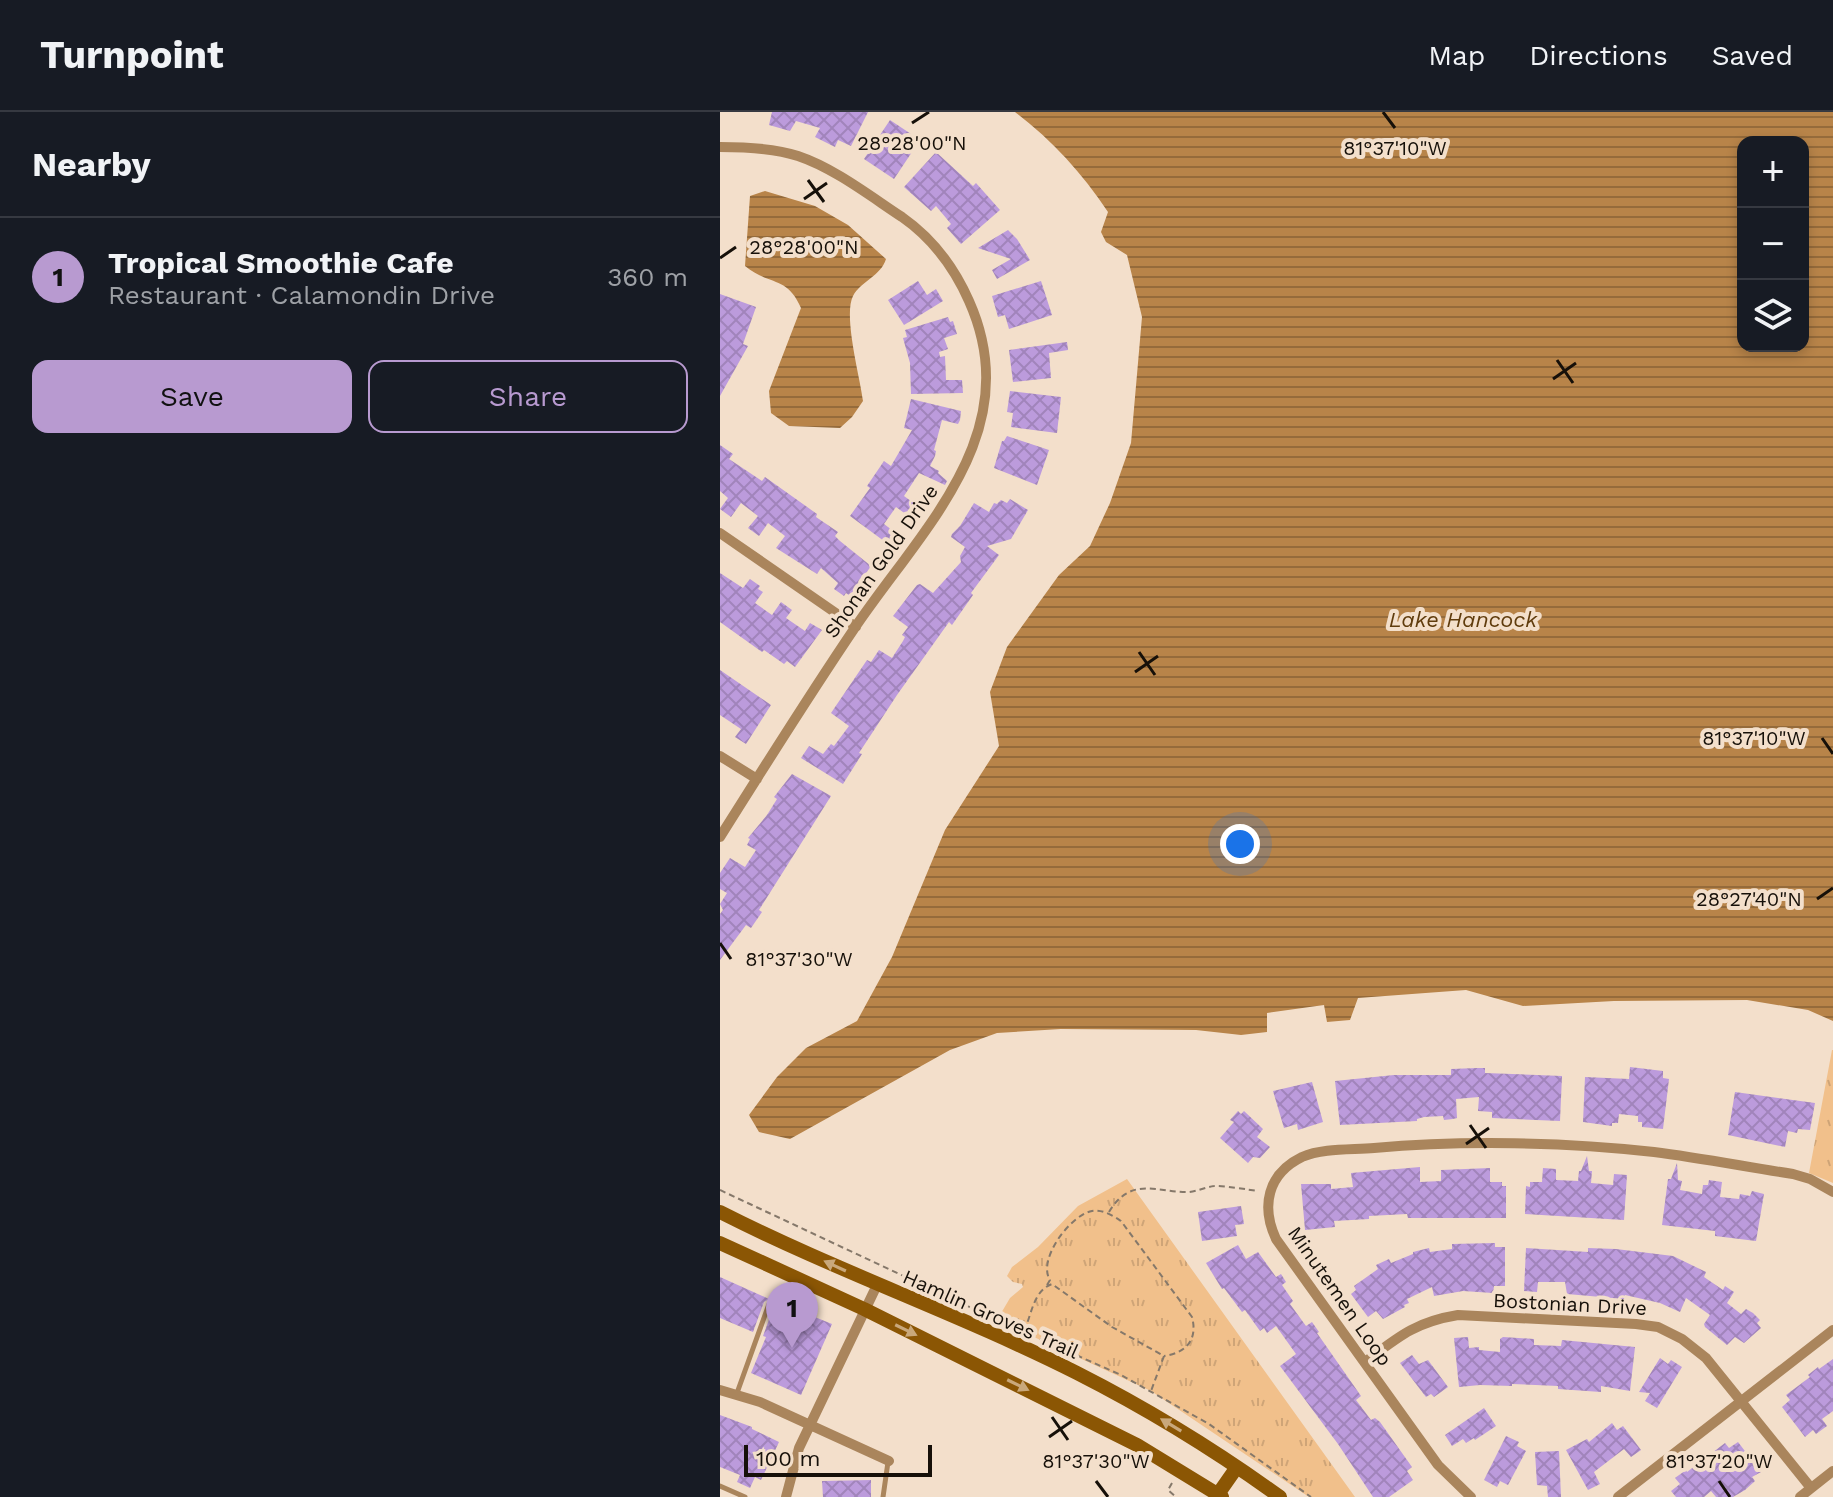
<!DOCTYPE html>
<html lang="en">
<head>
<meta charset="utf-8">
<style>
  body { margin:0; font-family:"Work Sans",sans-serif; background:#20242c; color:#f1f3f6 }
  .controls { position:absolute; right:24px; top:24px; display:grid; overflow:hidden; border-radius:16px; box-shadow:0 4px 12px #0003 }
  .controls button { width:72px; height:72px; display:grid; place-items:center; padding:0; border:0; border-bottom:2px solid #363941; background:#171b24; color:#f1f3f6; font:40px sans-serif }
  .scale { position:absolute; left:24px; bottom:20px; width:188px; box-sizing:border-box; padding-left:8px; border:4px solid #161009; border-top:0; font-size:22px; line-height:28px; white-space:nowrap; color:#161009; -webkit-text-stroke:6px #f3dfcb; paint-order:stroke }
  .you { position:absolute; left:520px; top:732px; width:28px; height:28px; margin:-20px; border:6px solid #fff; border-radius:50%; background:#1a73e8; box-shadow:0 0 0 12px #1a73e833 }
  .badge { display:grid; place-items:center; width:52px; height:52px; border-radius:50%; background:#b89ad0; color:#111; font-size:26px; font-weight:700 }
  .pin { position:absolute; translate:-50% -66px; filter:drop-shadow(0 2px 4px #0008) }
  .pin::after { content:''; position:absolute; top:42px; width:28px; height:24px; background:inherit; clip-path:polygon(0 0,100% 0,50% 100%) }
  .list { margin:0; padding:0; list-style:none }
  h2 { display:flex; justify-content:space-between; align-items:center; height:104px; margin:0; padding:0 32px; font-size:34px }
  h2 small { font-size:26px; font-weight:400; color:#9ea1a6 }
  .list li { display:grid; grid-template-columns:52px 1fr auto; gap:24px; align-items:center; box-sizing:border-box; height:120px; padding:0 32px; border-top:2px solid #363941 }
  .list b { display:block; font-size:30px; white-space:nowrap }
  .list p { margin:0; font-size:26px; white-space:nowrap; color:#9ea1a6 }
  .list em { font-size:26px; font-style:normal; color:#9ea1a6 }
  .actions { display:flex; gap:16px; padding:24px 32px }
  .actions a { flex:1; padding:18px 0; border:2px solid #b89ad0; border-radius:16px; text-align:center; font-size:28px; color:#b89ad0 }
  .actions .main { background:#b89ad0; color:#111 }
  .icon { flex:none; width:44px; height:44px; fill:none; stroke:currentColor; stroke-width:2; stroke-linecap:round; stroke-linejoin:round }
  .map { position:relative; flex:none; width:1113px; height:1385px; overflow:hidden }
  header { display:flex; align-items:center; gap:48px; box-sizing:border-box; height:112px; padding:0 40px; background:#171b24; border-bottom:2px solid #363941 }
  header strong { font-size:38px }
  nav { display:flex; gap:44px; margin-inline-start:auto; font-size:28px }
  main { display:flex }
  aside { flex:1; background:#171b24 }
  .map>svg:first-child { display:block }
  .park { fill:url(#park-tufts) }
  .water { fill:url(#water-rules); fill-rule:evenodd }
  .building { fill:url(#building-cross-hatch) }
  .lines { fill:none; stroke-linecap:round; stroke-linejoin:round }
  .path { stroke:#85786a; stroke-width:2; stroke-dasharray:6 4; stroke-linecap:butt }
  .lane { stroke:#aa855c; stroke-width:5 }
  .street { stroke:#aa855c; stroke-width:10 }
  .secondary { stroke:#8b5604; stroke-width:14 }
  .oneway { fill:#c9a87b }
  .ticks { fill:none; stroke:#161009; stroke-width:3 }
  .labels { text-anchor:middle; stroke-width:8; stroke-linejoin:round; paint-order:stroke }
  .street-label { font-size:20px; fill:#161009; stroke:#f3dfcb }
  .water-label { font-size:22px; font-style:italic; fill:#603c0d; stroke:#f3dfcb }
  .ticks-label { font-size:20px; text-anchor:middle; fill:#161009; stroke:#f3dfcb; stroke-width:8; stroke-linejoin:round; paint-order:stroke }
</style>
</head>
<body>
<header>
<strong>Turnpoint</strong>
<nav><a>Map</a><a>Directions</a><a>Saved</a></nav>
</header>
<main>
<aside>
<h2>Nearby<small></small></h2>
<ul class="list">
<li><span class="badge">1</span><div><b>Tropical Smoothie Cafe</b><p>Restaurant · Calamondin Drive</p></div><em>360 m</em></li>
</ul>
<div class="actions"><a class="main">Save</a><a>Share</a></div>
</aside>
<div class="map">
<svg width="1113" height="1385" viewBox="0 0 1113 1385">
  <defs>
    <pattern id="park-tufts" width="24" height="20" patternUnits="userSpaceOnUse" patternTransform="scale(2)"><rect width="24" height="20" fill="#f1c08b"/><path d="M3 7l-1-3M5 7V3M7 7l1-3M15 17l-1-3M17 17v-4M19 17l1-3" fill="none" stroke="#cea477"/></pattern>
    <pattern id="water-rules" width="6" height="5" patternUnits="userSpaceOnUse" patternTransform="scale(2)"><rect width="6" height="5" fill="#b88449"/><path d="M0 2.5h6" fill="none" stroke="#956b3b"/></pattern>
    <pattern id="building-cross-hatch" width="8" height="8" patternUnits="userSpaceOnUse" patternTransform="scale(2)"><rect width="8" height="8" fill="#bc9bdc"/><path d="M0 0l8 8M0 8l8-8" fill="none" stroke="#a184bb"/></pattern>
  </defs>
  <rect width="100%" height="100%" fill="#f3dfcb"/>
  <path class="park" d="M1112,938H1113V1071L1089,1061Z
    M407,1067L635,1385H589L431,1279L277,1208L290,1186L303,1175L302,1172L293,1170L287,1164L292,1155L318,1135L358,1094Z"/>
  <path class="water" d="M295,0H1113V909L1088,898L1027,888L894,889L803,894L746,878L638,886L630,908L607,910L604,893L547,901V920L521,923L476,918L341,917L277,921L230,938L70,1027L39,1020L29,1003L57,965L86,936L137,909L172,845L225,718L279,634L270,580L287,535L339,463L370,434L390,391L411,331L422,205L407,143L386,130L381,120L388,100C362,61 332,28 295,0ZM1083,30V234H1023V30Z
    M45,79L95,94L128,113L166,147C161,164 141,169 133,184C123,204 140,265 143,289L132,305L120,316L69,314L51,301L49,279L81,196C67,163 49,174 25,154L30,84Z"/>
  <path class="building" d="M52,0H148L131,34L118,28L115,35L95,25L100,16L76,9L70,19L49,13Z
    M170,8L200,28L174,67L144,47Z
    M216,40L253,74L256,71L280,98L241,132L227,116L231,112L216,94L211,99L184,75Z
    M288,118L297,127L310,148L277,167L272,158L291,147L258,136Z
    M198,169L207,183L216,177L223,189L184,213L168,188Z
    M321,169L332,203L289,217L285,203L278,205L272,184Z
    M0,182L36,195L23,232L28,234L0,284Z
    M228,205L230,210L233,209L237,222L224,226L228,237L219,240L220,245L225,244L226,268H242L243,281L191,282L190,251L183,226L187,225L185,218Z
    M347,230L348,238L329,241L331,266L293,270L289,238Z
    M290,279L341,285L337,321L291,315L293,301L287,300Z
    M191,287L241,299L240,308L238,312L222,308L214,338L216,339L215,344L210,354L219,359L218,361L227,369L225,373L199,361L184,384L195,392V397L187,403L176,395L164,412L176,421L168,432L130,404L150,376L147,374L164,349L171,354L192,318L184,316Z
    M287,324L329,338L317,373L274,356L282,329H284Z
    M0,333L13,342L9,347L42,369L45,365L97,402L96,405L118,420L115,424L120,429L151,454L130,484L126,481L124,484L114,477L118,471L101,456L97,462L56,436L65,424L48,411L39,424L28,416L38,404L21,391L11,405L0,397L8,386L0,379Z
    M290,387L308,398L291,427L267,434L279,443L251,481L253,483L232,513L229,510L177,583L139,641L142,642L123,672L81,646L89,634L103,642L111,632L114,634L129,614L111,601L147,548L151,550L159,538L172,546L183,529L185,525L182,523L188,515L173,504L197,473L200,472L213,481L241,450L240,444L245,435L231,425L232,422L240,414L254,391L269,400L274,391L277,392L281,388L287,391Z
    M0,461L23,476L30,467L40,474L38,477L43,480L35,491L52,503L61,490L72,498L66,506L85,519L90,511L102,518L75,555L67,549L64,552L44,538L42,540L0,510Z
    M0,558L51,593L26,632L15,625L21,617L0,603Z
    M72,662L111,684L39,798L42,800L31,816L26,813L0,848V802L3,798L0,792L7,781L0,777V761L10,746L25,755L36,738L27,733L30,727L28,726L47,703L57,687L54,685Z
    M910,955L943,959V966L949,967L943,1017L922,1015V1010H918V1004L899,1002L898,1011H892V1014L863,1010L865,965L909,967Z
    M757,956H765V961L842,964L840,1009L772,1006V1000L758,999L759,985L736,987L737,1006L733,1007L724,1008L723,1004L704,1005L697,1007V1009L620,1013L615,969L674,963H731V957Z
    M592,970L603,1010L578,1018L577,1012L564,1016L553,979Z
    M1015,980L1095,991L1090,1018L1078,1017L1077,1021L1068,1019L1065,1035L1008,1023Z
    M518,999L521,1002L524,999L543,1017L537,1025L550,1035L540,1046L533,1045L528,1051L500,1026L514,1010L510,1008Z
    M867,1044L869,1059H872L871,1071L893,1073L894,1062L907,1063L904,1108L805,1102L806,1074L810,1075V1070H822L823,1056L836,1057V1068L858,1069L859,1059H861Z
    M957,1051L958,1068L962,1069L960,1078L982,1082L983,1073H988L989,1068L1002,1070L1000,1085L1019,1087L1020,1082L1030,1084L1032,1079L1044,1082L1036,1129L995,1124V1119L942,1113L948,1067H951Z
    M700,1055V1070L721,1069V1058L770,1056V1070H782V1074H786V1106H688L687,1102L649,1104V1107L614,1109L615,1115L585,1118L581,1072H611V1077L633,1075L631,1061Z
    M521,1094L524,1112L515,1113L517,1124L482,1129L478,1100Z
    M775,1131V1135H785V1174H774L773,1181L743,1179L714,1184L712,1175L687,1187L689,1191L684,1193L685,1195L663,1207L656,1199L648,1205L631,1182L636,1178L634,1174L658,1157L656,1153L669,1147L671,1151L693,1142V1140L709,1136L710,1140L732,1137V1132Z
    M518,1133L526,1147L538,1140L556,1165L561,1162L566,1170L562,1173L573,1189L570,1192L586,1214L592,1210L599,1220L597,1221L641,1284L636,1288L651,1308L655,1306L660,1310L692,1355L687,1359L693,1368L669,1385H653L618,1332L560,1254L576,1242L556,1214L547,1221L544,1216L540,1219L525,1198L522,1200L504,1176L502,1177L486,1151Z
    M806,1136L868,1140V1136L896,1137L953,1144L986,1160L984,1165L1003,1178L1005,1174L1014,1180L1007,1191L1021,1202L1026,1197L1033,1201L1040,1208L1037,1211L1041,1216L1024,1231L1015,1225L1007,1233L985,1215L984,1212L990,1203L966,1186L960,1200L940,1191L905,1183L904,1187L847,1182L845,1170H818L817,1180L804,1179Z
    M0,1165L49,1187L44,1190L33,1220L0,1206Z
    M53,1188L112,1212L81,1283L31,1261L46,1225L43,1224L54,1194Z
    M748,1225L749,1236L759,1235V1238L780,1240V1227L783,1225L814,1227V1233L841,1234L842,1228L915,1235L910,1279L881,1274V1280L838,1277V1274L792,1272V1274L760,1273L739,1275L734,1226Z
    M692,1243L699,1252L708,1248L728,1275L714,1285L711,1282L706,1285L680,1251Z
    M940,1246L948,1252L951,1248L962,1255L937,1296L925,1289L930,1281L919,1280Z
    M1113,1247V1299L1102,1307L1107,1314L1096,1322L1093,1318L1085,1325L1062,1295L1070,1288L1066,1283L1090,1265L1088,1263L1098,1255L1099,1257Z
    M764,1296L776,1314L755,1328L754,1326L746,1331L743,1327L732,1334L725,1323Z
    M0,1303L32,1315V1317L59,1330L41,1368L35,1365L30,1376L17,1370L20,1363L0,1355Z
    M892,1311L897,1318L903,1314L921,1338L911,1345L904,1337L874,1360L880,1372L868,1378L846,1338L867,1327L869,1330Z
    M786,1324L799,1330L797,1334L806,1339L788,1373L780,1369L777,1375L764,1368Z
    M1018,1330L1041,1360L1032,1365L1035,1369L1025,1378L1013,1385H996L991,1379L984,1385H956L951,1379L960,1372L955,1366L966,1358L967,1360L1005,1331L1009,1336Z
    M839,1339L841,1385H828L827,1374L817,1373L815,1340Z
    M151,1368V1385H103L102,1369Z"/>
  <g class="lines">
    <path class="path" d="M0,1078L256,1198
      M389,1100C411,1063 438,1081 469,1080C478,1079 486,1075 494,1074C499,1073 531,1078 538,1079
      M327,1173L330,1168C317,1148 350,1103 372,1099C383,1097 393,1104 401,1109L472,1205C478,1228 466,1241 444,1244
      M304,1219C312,1202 313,1179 332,1172L392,1215L444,1244L431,1279
      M320,1227L401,1263L489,1312L591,1385
      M452,1371L448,1378L456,1385"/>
    <path class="lane" d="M17,1281L49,1192
      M0,1374L25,1385
      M163,1385L168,1350"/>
    <path class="street" d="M0,35C25,35 54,36 78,44C114,56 150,84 182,105C212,126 234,155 249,189C308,321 202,416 134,517C88,585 44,655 0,725
      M0,421L136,515
      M0,644L37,667
      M645,1250C678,1225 695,1210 738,1203L916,1212L938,1215L962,1227L986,1246L1091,1376
      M0,1278L40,1290L169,1349
      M66,1385L79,1336L157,1173
      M751,1385L718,1353L556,1127C541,1095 547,1062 582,1045C603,1036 632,1038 654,1036C743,1028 846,1030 934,1040C981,1046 1027,1055 1073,1062L1090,1067L1113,1080
      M898,1385L1113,1218
      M1080,1385L1113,1359"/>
    <path class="secondary" d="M0,1100C116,1159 240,1202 357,1261C428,1297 495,1338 560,1385
      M0,1131L144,1197L417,1333L502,1385
      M496,1385L517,1355"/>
  </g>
  <defs><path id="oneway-solid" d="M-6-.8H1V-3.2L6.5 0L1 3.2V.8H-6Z" transform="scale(2)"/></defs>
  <g class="oneway">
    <use href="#oneway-solid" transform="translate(115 1154) rotate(-155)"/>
    <use href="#oneway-solid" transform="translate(186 1218) rotate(26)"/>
    <use href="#oneway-solid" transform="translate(298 1273) rotate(26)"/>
    <use href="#oneway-solid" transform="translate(451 1313) rotate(-149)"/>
  </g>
  <path class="ticks" d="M663,0L675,16M192,11L209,0M88,68L104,90M84,87L107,71M0,146L16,135M837,248L853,271M833,267L856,251M419,540L435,563M415,560L438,544M1102,626L1113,642M1097,787L1113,776M0,831L11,847M750,1013L766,1036M746,1032L769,1016M332,1305L348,1328M329,1325L352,1309M376,1369L388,1385M999,1369L1010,1385"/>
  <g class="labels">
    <g class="street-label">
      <text transform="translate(161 449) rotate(-55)" y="7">Shonan Gold Drive</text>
      <text transform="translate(620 1184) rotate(55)" y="7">Minutemen Loop</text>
      <text transform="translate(850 1192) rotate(3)" y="7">Bostonian Drive</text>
      <text transform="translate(271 1202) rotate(24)" y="7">Hamlin Groves Trail</text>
    </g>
    <g class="water-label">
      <text x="743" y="515">Lake Hancock</text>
    </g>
  </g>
  <g class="ticks-label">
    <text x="192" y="38">28°28'00"N</text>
    <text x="675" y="43">81°37'10"W</text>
    <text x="84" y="142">28°28'00"N</text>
    <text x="1034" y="633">81°37'10"W</text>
    <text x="1029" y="794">28°27'40"N</text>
    <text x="79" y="854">81°37'30"W</text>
    <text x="376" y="1356">81°37'30"W</text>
    <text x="999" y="1356">81°37'20"W</text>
  </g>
</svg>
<div class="controls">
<button>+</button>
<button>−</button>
<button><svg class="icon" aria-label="layers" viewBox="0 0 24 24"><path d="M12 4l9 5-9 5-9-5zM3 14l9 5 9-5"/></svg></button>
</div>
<div class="scale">100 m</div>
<div class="you"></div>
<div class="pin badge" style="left:72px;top:1236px">1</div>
</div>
</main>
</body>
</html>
